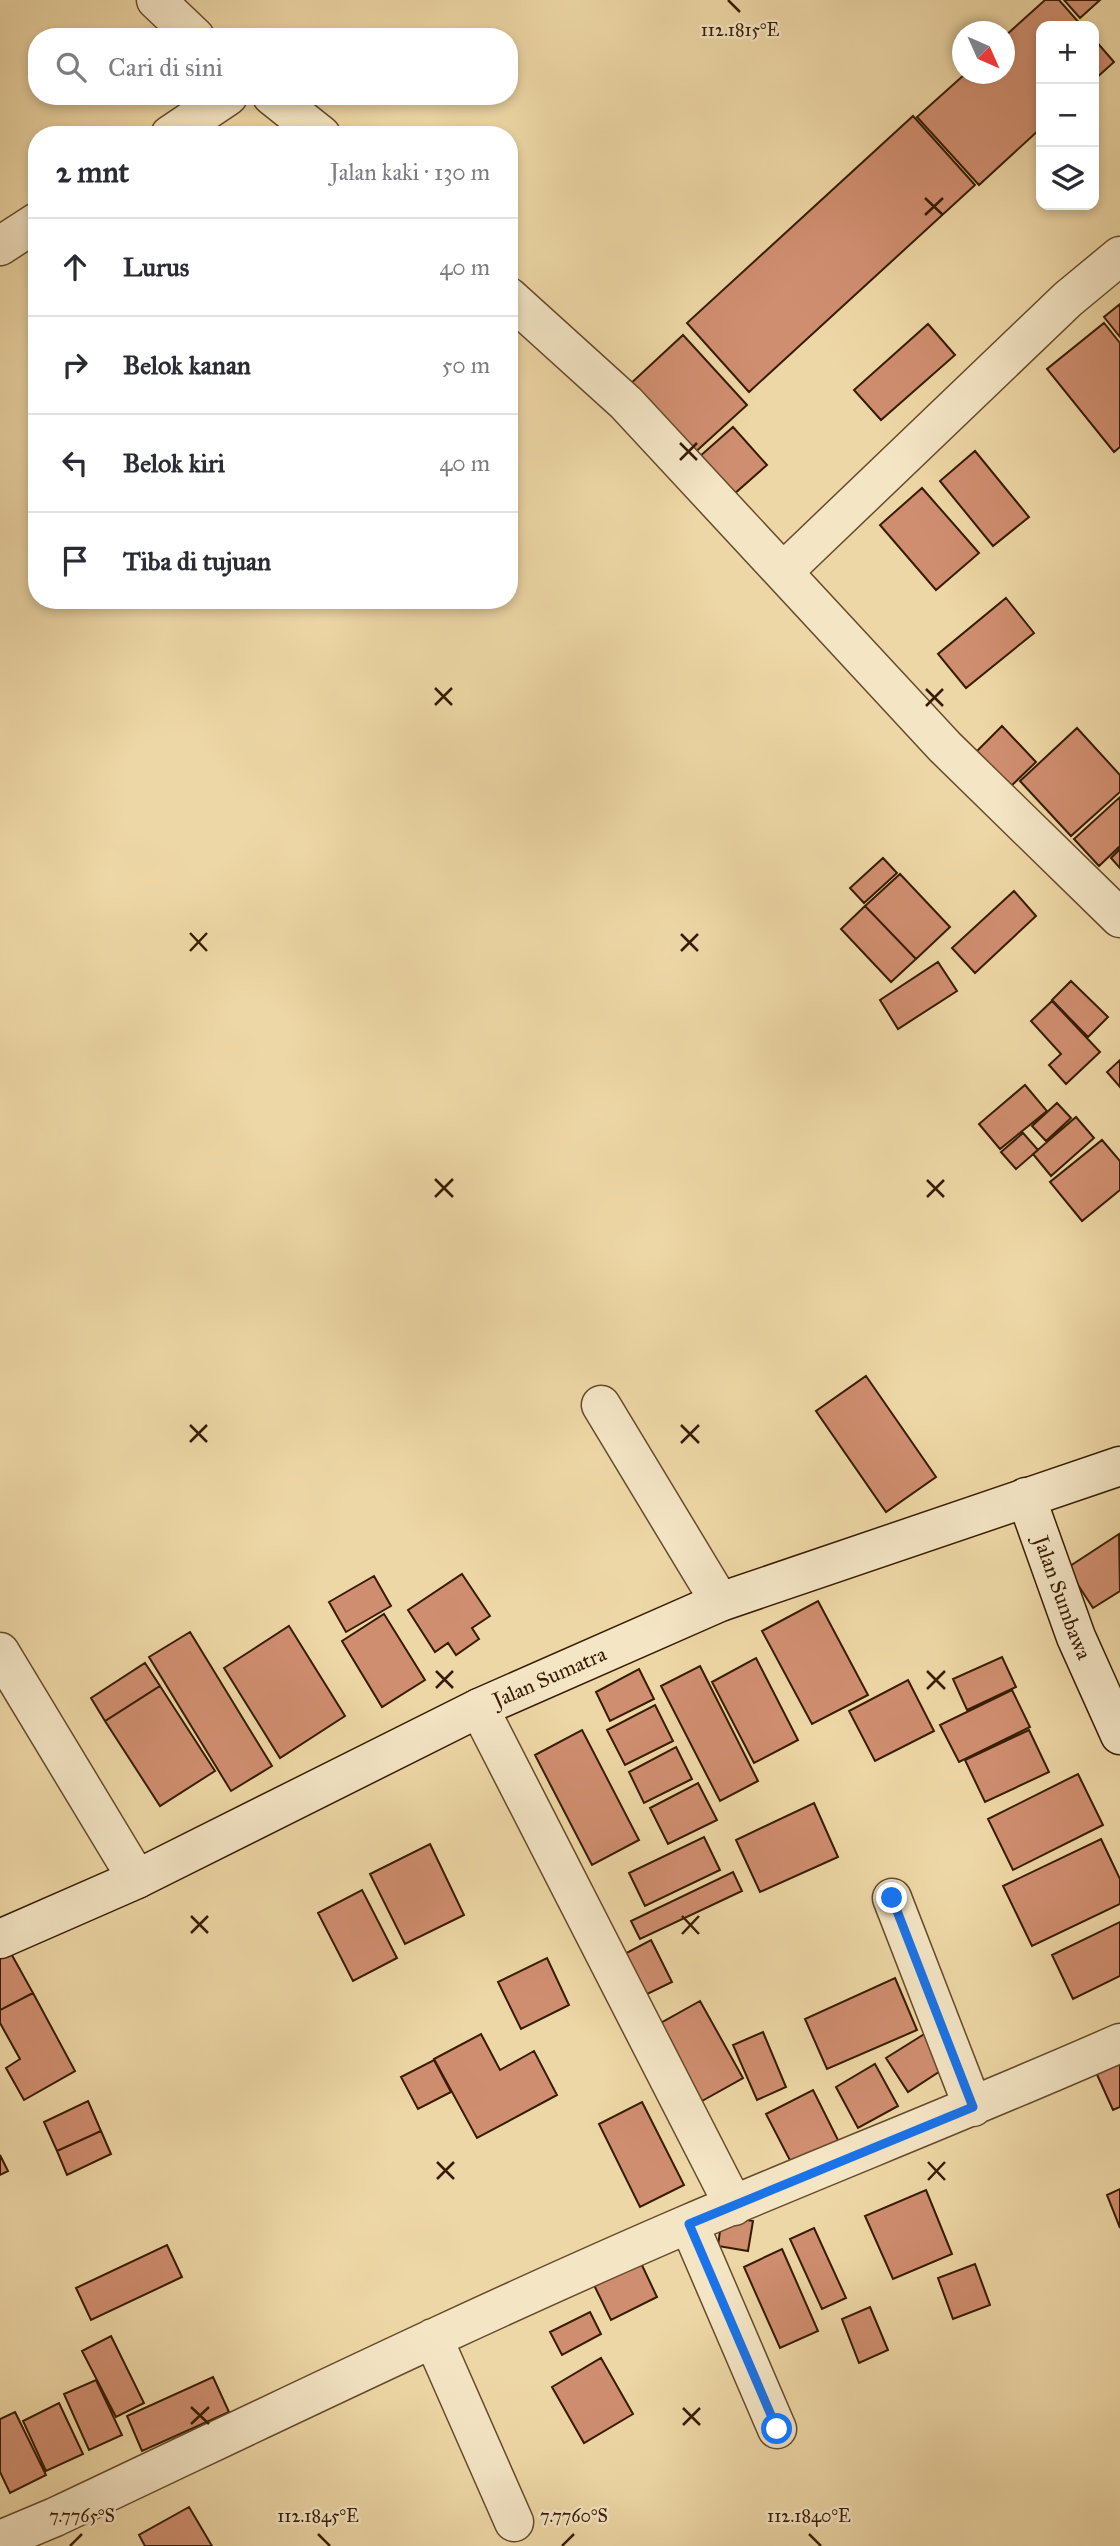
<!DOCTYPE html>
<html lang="id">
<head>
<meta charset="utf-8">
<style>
  body { margin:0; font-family:"IM FELL Great Primer",serif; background:#f7f7f7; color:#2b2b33 }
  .controls { position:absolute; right:21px; top:21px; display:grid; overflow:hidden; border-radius:14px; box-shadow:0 4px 10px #0003 }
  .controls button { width:63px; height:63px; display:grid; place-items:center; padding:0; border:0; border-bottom:2px solid #e1e1e2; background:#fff; color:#2b2b33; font:35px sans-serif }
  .compass { position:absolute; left:952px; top:21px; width:63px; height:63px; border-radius:50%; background:#fff; box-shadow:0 4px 10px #0003; rotate:135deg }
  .stop { position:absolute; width:21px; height:21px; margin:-16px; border:5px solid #1a73e8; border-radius:50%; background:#fff }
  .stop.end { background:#1a73e8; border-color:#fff; box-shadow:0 2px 7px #0008 }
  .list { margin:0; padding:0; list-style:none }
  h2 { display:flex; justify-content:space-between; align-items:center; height:91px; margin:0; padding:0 28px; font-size:30px }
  h2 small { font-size:23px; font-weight:400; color:#7c7c81 }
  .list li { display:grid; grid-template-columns:46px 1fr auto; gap:21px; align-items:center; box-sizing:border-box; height:98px; padding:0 28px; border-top:2px solid #e1e1e2 }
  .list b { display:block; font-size:26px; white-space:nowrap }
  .list em { font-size:23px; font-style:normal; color:#7c7c81 }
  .icon { flex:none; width:38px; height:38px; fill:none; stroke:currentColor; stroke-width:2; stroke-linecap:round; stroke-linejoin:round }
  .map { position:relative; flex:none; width:1120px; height:2546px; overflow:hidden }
  .search { position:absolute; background:#fff; box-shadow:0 4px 10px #0003; left:28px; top:28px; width:490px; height:77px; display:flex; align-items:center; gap:18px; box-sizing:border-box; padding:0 24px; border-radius:28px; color:#7c7c81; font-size:26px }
  .panel { position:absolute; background:#fff; box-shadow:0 4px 10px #0003; left:28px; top:126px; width:490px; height:483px; border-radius:28px }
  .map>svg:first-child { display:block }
  .building { fill:#d08e70; stroke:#371c00; stroke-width:2 }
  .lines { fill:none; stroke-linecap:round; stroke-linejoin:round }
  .street-casing { stroke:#654b2a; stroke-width:41 }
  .secondary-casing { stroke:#371c00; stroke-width:41 }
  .street { stroke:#f4e5c5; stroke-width:38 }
  .secondary { stroke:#f4e5c5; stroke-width:38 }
  .route { stroke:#1a73e8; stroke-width:9 }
  .ticks { fill:none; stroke:#371c00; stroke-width:2.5 }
  .labels { text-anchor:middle; stroke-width:5; stroke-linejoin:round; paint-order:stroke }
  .street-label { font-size:21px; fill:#371c00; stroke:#f4e5c5 }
  .ticks-label { font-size:18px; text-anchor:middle; fill:#371c00; stroke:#f4e5c5; stroke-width:5; stroke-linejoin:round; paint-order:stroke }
</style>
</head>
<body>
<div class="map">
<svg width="1120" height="2546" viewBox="0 0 1120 2546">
  <rect width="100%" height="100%" fill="#eed7a6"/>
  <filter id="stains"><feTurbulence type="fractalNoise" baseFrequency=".00286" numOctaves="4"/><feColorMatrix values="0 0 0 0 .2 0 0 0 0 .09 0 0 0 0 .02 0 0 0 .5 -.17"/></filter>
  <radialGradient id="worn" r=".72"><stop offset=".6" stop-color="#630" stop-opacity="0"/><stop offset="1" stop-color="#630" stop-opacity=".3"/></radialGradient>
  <path class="building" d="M1045,0H1059L1082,26H1041V128L979,185L917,117L965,74H1004V37Z
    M1064,0H1100L1080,18Z
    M1094,39L1114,62L1094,80Z
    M913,116L975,185L749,392L687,323Z
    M1120,304V337L1104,317Z
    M1104,323L1120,343V447L1114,452L1047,369Z
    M928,324L955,355L881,420L854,390Z
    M683,335L747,405L691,456L628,386Z
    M733,427L767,465L733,495L699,457Z
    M975,451L1029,517L993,546L940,481Z
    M922,488L979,553L936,590L880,525Z
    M1006,598L1034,633L966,688L938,654Z
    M1002,726L1036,762L1009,788L976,752Z
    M1077,728L1120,775V792L1071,836L1020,781Z
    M1120,797V846L1099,866L1074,839Z
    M1120,849V868L1111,858Z
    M883,858L897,873L864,903L850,888Z
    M900,874L950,927L916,959L865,906Z
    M1014,891L1036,916L975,973L952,948Z
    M865,906L916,959L891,982L841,929Z
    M938,962L957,991L898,1029L880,1000Z
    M1071,981L1108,1017L1088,1037L1052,1000Z
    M1052,1001L1100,1052L1066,1084L1049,1065L1061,1054L1031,1021Z
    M1120,1060V1087L1107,1072Z
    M1025,1085L1047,1111L1000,1149L979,1124Z
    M1057,1103L1071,1118L1046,1141L1032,1126Z
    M1076,1117L1094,1138L1051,1176L1033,1154Z
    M1023,1133L1038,1150L1016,1169L1001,1152Z
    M1102,1140L1120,1161V1190L1082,1221L1050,1182Z
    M866,1376L936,1477L886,1512L816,1411Z
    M1119,1534L1120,1591L1093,1608L1067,1568Z
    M462,1574L490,1616L472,1628L479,1639L456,1655L448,1643L435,1652L408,1610Z
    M374,1576L391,1606L346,1632L329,1602Z
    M818,1601L868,1695L812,1724L762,1631Z
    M384,1614L425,1680L382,1707L342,1641Z
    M289,1626L345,1716L280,1758L224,1668Z
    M190,1632L272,1766L231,1791L149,1657Z
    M1002,1657L1016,1687L967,1710L953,1679Z
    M756,1658L798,1740L754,1763L712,1682Z
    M145,1663L160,1686L105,1721L91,1698Z
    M700,1666L758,1781L720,1801L661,1686Z
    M639,1669L654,1699L610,1721L596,1692Z
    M908,1680L934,1731L875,1761L849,1711Z
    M160,1686L215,1771L160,1806L105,1721Z
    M1012,1690L1030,1727L959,1762L940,1725Z
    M655,1705L673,1741L625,1765L607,1730Z
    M582,1730L639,1840L592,1865L535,1755Z
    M1029,1730L1049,1772L985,1802L965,1760Z
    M676,1747L692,1779L644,1803L629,1772Z
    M1078,1774L1103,1825L1013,1870L988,1819Z
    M698,1783L717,1820L668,1844L650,1808Z
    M814,1803L838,1857L760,1892L736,1840Z
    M704,1837L720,1870L645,1906L629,1873Z
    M1101,1839L1120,1879V1904L1032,1946L1003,1886Z
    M430,1844L464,1915L405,1944L370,1874Z
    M733,1872L742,1891L640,1939L631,1921Z
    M362,1890L397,1958L353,1981L318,1913Z
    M1120,1922V1976L1073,1999L1052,1955Z
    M651,1940L672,1982L637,1999L617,1958Z
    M8,1948L33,1993L0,2010V1953Z
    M547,1958L569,2005L521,2029L498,1982Z
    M895,1978L917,2030L827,2069L805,2019Z
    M33,1993L75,2071L24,2100L6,2068L20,2059L0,2023V2010Z
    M700,2001L743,2078L702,2101L659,2024Z
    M763,2032L786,2087L757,2100L733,2045Z
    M926,2033L948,2066L908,2092L886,2058Z
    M481,2034L500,2070L534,2051L557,2095L477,2138L434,2059Z
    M1120,2056V2107L1113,2110L1094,2068Z
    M434,2060L451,2092L418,2109L401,2077Z
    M875,2064L898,2106L858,2128L836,2087Z
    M813,2090L841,2146L795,2170L766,2114Z
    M88,2101L101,2131L57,2151L44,2122Z
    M642,2102L684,2185L640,2207L599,2124Z
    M101,2131L111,2154L67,2175L57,2151Z
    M0,2155L8,2171L0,2175Z
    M1120,2189V2228L1107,2195Z
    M926,2190L952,2254L893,2279L865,2216Z
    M722,2216L753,2221L748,2251L718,2246Z
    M814,2228L846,2298L822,2309L790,2239Z
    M167,2245L182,2277L91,2320L76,2288Z
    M782,2249L818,2331L780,2348L744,2267Z
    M640,2261L657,2297L611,2320L593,2283Z
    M975,2264L990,2305L953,2319L938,2278Z
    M870,2307L888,2350L859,2363L842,2319Z
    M590,2312L601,2334L562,2355L550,2332Z
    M111,2336L144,2403L116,2417L82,2351Z
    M601,2358L633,2414L584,2443L552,2387Z
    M213,2377L229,2412L142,2451L127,2416Z
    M96,2380L122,2435L89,2450L64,2394Z
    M59,2403L83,2454L46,2471L23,2421Z
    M15,2412L46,2475L10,2493L0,2472V2419Z
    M189,2507L212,2546H145L139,2535Z"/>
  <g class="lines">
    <g class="street-casing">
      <path id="street" d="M156,0L195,37
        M272,96L321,135
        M170,135L228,96
        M0,246L37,222
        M509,297L626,403L945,747L1120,918
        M783,572L1068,299L1120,256
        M601,1405L720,1602
        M0,1652L137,1879
        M479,1708L734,2206
        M892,1898L973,2107
        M689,2224L777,2429
        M433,2338L514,2522
        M0,2540L55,2517C265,2418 474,2316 688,2224C831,2163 977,2106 1120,2043"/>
    </g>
    <g class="secondary-casing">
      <g id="secondary">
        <path id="s1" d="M1026,1497L1076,1637L1120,1735"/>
        <path id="s2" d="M0,1939L137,1879L479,1708L720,1602L1120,1466"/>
      </g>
    </g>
    <use href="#street" class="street"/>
    <use href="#secondary" class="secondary"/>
  </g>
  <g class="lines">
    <path class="route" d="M777,2429L689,2224L973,2107L892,1898"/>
  </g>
  <path class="ticks" d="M728,0L740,12M925,198L943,215M925,215L943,198M680,443L697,460M680,460L697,443M435,688L452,705M926,689L943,706M435,705L452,688M926,706L943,689M190,933L207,951M681,934L698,951M190,951L207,933M681,951L698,934M435,1179L453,1197M927,1180L944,1197M435,1197L453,1179M927,1197L944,1180M190,1425L207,1442M681,1425L699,1443M190,1442L207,1425M681,1443L699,1425M436,1671L453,1688M927,1671L945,1689M436,1688L453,1671M927,1689L945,1671M191,1916L208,1933M682,1916L699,1934M191,1933L208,1916M682,1934L699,1916M437,2162L454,2179M928,2162L945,2180M437,2179L454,2162M928,2180L945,2162M191,2407L209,2424M683,2408L700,2425M191,2424L209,2407M683,2425L700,2408M318,2534L330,2546M809,2534L821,2546M70,2546L82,2534M562,2546L574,2534"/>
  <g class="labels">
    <g class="street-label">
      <text dy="7" stroke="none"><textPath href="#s1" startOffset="107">Jalan Sumbawa</textPath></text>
      <text dy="7" stroke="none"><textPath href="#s2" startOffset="609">Jalan Sumatra</textPath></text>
    </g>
  </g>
  <g class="ticks-label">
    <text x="740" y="36">112.1815°E</text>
    <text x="82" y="2522">7.7765°S</text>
    <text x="318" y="2522">112.1845°E</text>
    <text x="574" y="2522">7.7760°S</text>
    <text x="809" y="2522">112.1840°E</text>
  </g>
  <rect width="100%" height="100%" filter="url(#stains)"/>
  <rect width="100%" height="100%" fill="url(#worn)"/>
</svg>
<div class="controls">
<button>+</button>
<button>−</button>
<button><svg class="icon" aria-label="layers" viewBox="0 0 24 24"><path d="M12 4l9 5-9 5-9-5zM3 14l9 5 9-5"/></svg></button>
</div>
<svg class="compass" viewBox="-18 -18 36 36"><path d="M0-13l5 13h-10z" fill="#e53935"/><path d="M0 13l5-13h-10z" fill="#7c7c81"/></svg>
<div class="stop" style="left:777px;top:2429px"></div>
<div class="stop end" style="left:892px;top:1898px"></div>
<div class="search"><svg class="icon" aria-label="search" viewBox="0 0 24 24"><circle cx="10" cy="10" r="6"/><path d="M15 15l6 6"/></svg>Cari di sini</div>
<section class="panel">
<h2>2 mnt<small>Jalan kaki · 130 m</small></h2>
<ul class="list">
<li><svg class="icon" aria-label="ahead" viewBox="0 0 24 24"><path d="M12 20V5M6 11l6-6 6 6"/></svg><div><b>Lurus</b></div><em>40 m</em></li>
<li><svg class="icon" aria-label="right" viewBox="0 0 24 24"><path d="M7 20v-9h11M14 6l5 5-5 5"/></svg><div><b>Belok kanan</b></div><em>50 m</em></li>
<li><svg class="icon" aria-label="left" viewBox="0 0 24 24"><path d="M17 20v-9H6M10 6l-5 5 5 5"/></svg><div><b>Belok kiri</b></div><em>40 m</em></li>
<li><svg class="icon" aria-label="arrive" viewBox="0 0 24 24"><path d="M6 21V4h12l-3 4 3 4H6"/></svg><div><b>Tiba di tujuan</b></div></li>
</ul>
</section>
</div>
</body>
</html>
